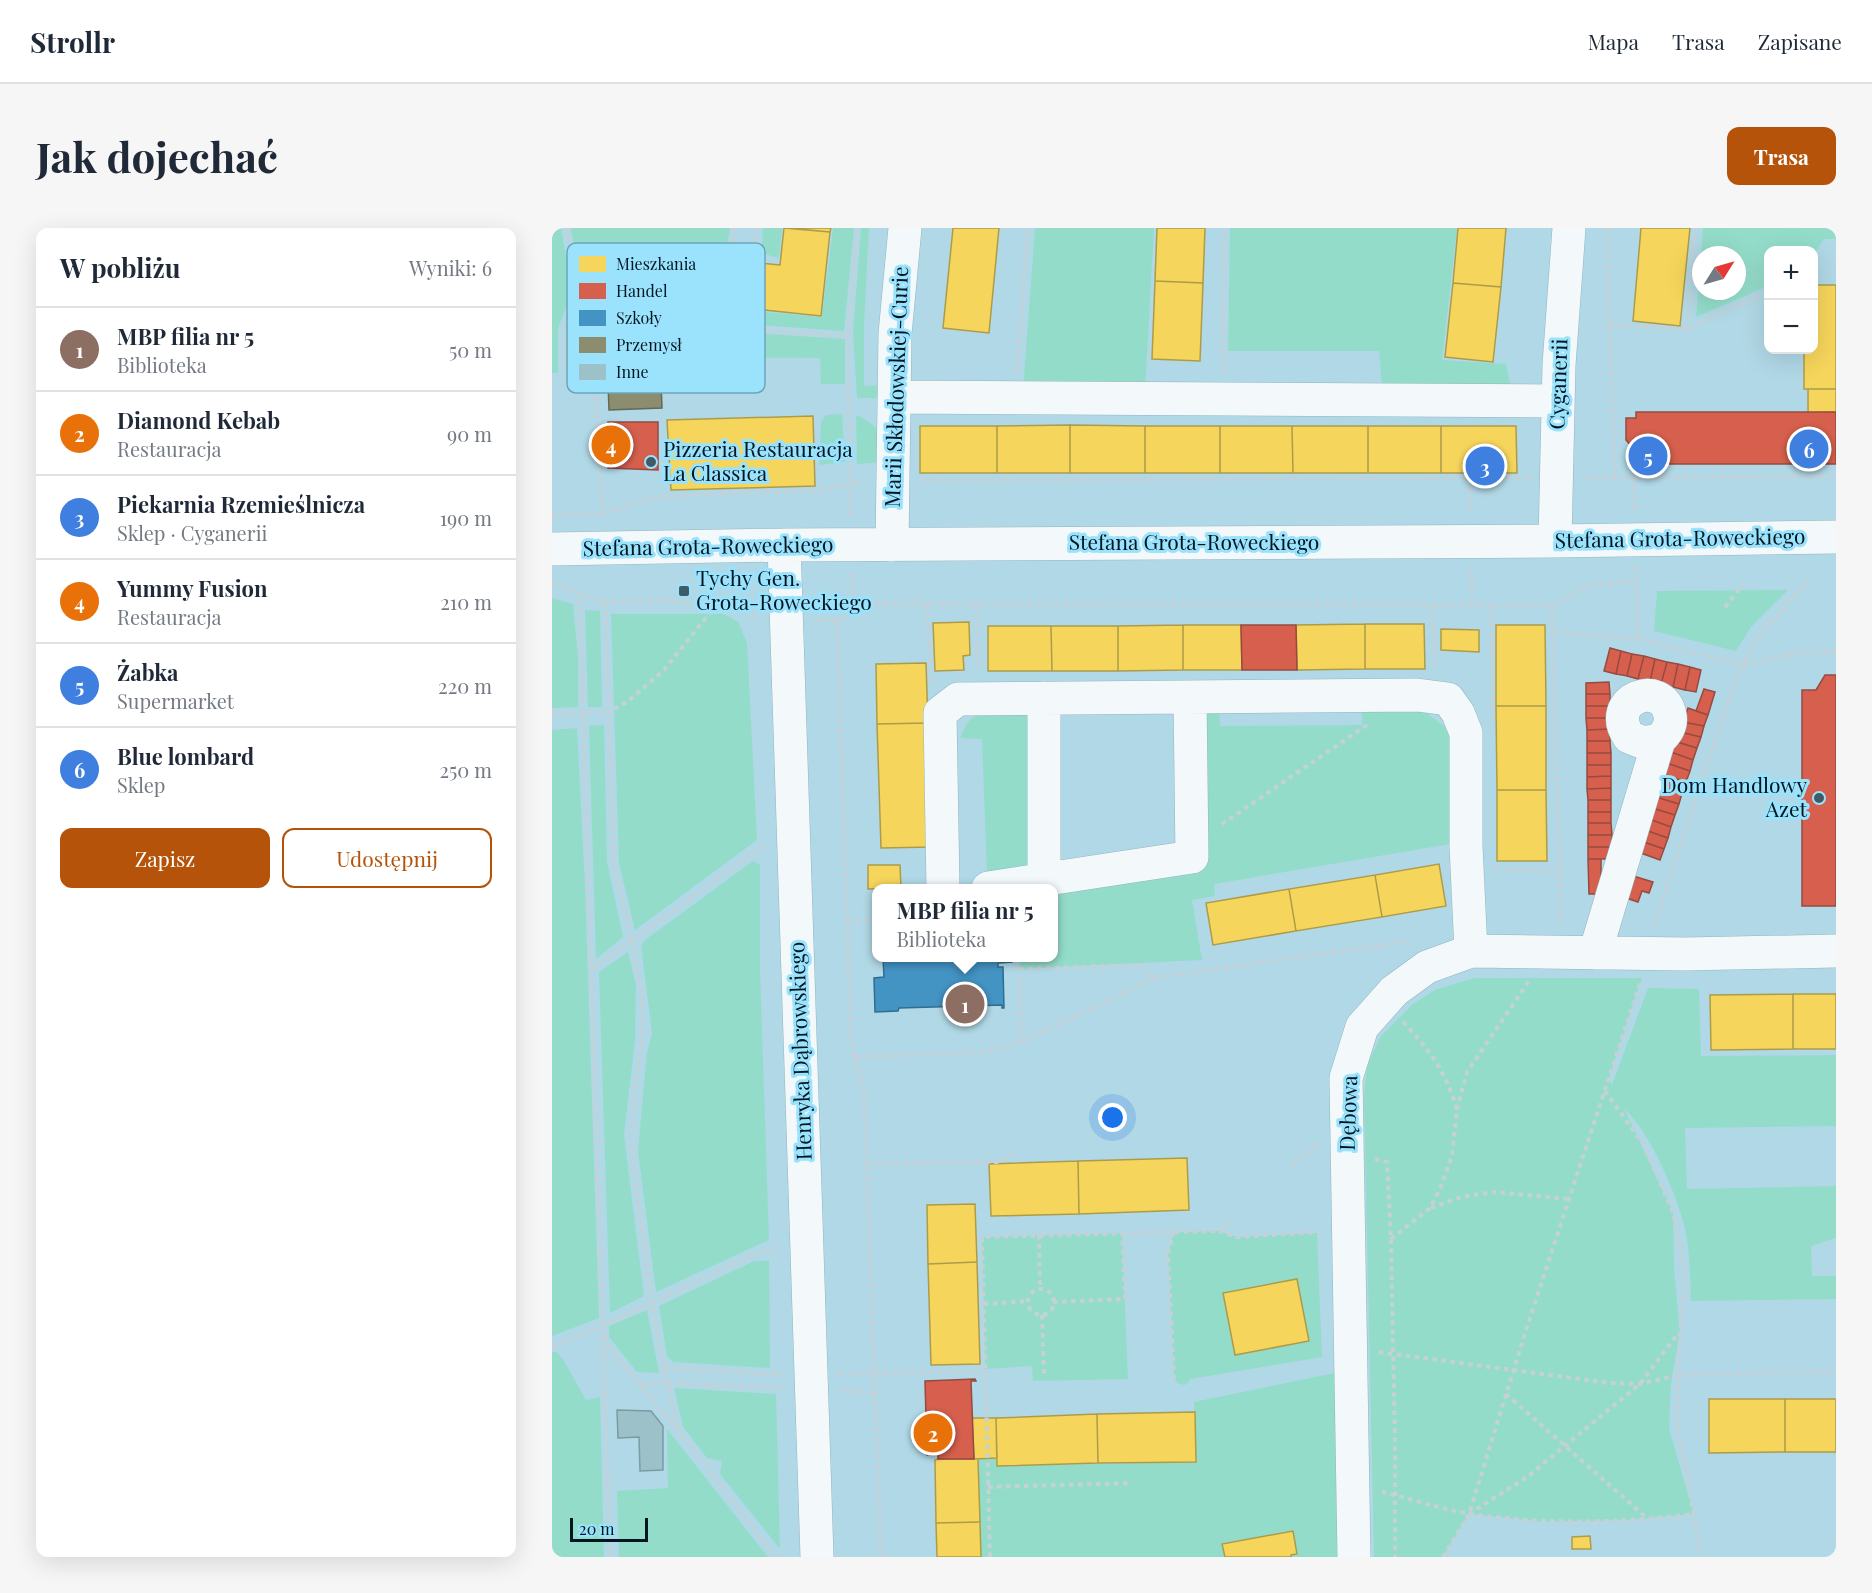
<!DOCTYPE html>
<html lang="pl">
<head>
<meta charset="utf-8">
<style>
  body { margin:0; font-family:"Playfair Display",serif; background:#f6f6f7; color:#1f2937 }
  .controls { position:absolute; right:18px; top:18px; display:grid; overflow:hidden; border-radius:12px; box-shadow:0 6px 24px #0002 }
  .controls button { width:54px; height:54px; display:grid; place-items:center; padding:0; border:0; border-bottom:2px solid #e0e1e3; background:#fff; color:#1f2937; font:30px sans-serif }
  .compass { position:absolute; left:1140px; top:18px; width:54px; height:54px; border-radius:50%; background:#fff; box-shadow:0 6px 24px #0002; rotate:53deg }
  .scale { position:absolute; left:18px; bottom:15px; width:78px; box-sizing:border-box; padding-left:6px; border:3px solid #001721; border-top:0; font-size:16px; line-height:21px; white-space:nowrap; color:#001721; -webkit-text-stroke:4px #9be2fc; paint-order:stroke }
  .you { position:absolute; left:561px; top:890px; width:21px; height:21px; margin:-15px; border:4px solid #fff; border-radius:50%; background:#1a73e8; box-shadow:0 0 0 9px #1a73e833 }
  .badge { display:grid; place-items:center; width:39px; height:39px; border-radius:50%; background:#b45309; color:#fff; font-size:20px; font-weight:700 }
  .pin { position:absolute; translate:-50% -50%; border:3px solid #fff; box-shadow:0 2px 6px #0006 }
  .popup { position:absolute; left:320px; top:656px; width:186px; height:78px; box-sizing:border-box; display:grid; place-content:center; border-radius:12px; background:#fff; filter:drop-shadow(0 2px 4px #0005); font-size:20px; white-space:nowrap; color:#747a83 }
  .popup b { font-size:22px; color:#1f2937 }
  .popup::after { content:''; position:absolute; left:50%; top:100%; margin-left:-12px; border:12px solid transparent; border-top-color:#fff }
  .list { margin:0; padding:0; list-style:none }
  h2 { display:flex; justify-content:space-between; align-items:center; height:78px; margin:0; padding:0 24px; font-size:26px }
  h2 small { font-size:20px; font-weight:400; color:#747a83 }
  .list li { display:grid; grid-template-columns:39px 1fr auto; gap:18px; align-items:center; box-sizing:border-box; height:84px; padding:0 24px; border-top:2px solid #e0e1e3 }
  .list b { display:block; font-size:22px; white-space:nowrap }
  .list p { margin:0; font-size:20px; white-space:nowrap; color:#747a83 }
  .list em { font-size:20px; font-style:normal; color:#747a83 }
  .actions { display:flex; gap:12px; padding:18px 24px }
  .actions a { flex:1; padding:14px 0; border:2px solid #b45309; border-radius:12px; text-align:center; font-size:21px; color:#b45309 }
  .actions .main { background:#b45309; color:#fff }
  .map { position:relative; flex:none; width:1284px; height:1329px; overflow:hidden; border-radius:12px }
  header { display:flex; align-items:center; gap:36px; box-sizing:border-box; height:84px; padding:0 30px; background:#fff; border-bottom:2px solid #e0e1e3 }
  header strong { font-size:28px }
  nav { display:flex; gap:33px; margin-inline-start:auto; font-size:21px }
  .intro { display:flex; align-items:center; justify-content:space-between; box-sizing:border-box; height:144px; padding:0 36px }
  h1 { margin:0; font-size:42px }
  .button { padding:15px 27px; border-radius:12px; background:#b45309; color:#fff; font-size:21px; font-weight:700 }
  main { display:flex; gap:36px; padding:0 36px }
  aside { flex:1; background:#fff; border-radius:12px; box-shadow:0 6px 24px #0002 }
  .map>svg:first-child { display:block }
  .green { fill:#94dcca; fill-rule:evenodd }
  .homes { fill:#f6d55c; stroke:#ac9c4a; stroke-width:1.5 }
  .shops { fill:#d6604d; stroke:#964a40; stroke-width:1.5 }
  .schools { fill:#4393c3; stroke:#2f6e92; stroke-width:1.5 }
  .industry { fill:#8c8c6e; stroke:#626957; stroke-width:1.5 }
  .building { fill:#9cc1c9; stroke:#7a9ca3; stroke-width:1.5 }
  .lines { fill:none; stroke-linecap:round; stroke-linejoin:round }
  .minor-casing { stroke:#92b5c1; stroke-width:34 }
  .path { stroke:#c5d1d6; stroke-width:4; stroke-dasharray:4.5 4.5; stroke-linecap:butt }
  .minor { stroke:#f3f9fb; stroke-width:33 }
  .poi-dot { fill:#3e5b66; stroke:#9be2fc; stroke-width:2 }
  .labels { text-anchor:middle; stroke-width:6; stroke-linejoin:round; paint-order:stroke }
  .street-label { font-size:21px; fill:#001721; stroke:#9be2fc }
  .poi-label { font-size:21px; fill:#001721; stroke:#9be2fc; text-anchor:start }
  .key { fill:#9be2fc; stroke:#6ca5ba; stroke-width:1.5 }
  .key-label { font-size:16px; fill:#001721 }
</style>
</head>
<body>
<header>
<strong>Strollr</strong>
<nav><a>Mapa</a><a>Trasa</a><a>Zapisane</a></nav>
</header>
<div class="intro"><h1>Jak dojechać</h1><a class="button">Trasa</a></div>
<main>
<aside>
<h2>W pobliżu<small>Wyniki: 6</small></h2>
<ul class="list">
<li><span class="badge" style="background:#8d6e63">1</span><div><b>MBP filia nr 5</b><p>Biblioteka</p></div><em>50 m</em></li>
<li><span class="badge" style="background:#e8710a">2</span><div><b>Diamond Kebab</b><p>Restauracja</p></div><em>90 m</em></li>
<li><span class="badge" style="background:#3f7fe0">3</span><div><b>Piekarnia Rzemieślnicza</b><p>Sklep · Cyganerii</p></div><em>190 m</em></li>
<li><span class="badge" style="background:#e8710a">4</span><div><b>Yummy Fusion</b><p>Restauracja</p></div><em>210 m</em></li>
<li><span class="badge" style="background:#3f7fe0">5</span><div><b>Żabka</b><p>Supermarket</p></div><em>220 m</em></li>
<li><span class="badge" style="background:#3f7fe0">6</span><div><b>Blue lombard</b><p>Sklep</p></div><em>250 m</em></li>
</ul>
<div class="actions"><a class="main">Zapisz</a><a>Udostępnij</a></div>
</aside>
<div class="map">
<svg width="1284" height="1329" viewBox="0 0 1284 1329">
  <rect width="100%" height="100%" fill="#b1d8e6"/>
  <path class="green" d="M0,0H9L20,64L6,100V145H0Z
    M19,0H178L175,18L179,25L44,46L28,58Z
    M211,0H230L227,30L209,25Z
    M281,0H302L292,103L206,97L200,94L202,83L270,89Z
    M309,0H317L312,98V158L332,157V170H305L301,104Z
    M483,0H602L593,163L471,162Z
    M678,0H905L890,132L954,136L960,167L831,166L827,123H676Z
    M1151,0H1284V11H1272L1262,26V22H1216V58L1144,89ZM1149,27H1185V63H1149Z
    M188,31L194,33L190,80L181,68L184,37Z
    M179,32L175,73L201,105L293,111V156H269L268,130L166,129L161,52L117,54L116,59H77V108H66V82L37,80L32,65L47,52Z
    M290,186L293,234L267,237L269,194L274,187Z
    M304,187C331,198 328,209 333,234L305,236Z
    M1236,362L1199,399L1184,423L1102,403L1105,363Z
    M0,370L21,376L26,430V479L0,480Z
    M33,382L48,383L50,479H36Z
    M59,386H172L186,394L195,415L205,612L83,702L67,635Z
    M486,475V637L435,647L430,511L408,510L415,495L428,483Z
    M810,477L858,478L876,486L892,498L902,517L910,614L662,656L663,668L640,672L650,732L467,741L468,730H502V660L651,636L648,485L667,478L668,498L810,497Z
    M52,497L55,634L71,709L44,731L37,498Z
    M25,500L33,656L47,1090L0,1108V502Z
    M201,633L208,637V742L217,1012L104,1064L86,923L95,825L100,805L89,717L93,712Z
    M76,724L84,757L83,812L72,907L92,1068L58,1085L47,744Z
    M922,750H1090L1057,850L1060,857L1096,760L1147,761L1149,828L1284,827V898L1133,900L1135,961L1284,958V1010L1259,1018L1260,1048H1284V1071L1139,1073C1138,1044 1138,1014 1129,986C1119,954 1096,903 1072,880L1121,984L1122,1041L1128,1104L1119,1155L1117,1201L1142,1286L1078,1292L992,1294L917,1286L891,1329H822L812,869L815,837L829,808L861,776L883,762Z
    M667,1003L685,1009L765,1005L770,1129L639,1151L633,1157L627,1156L622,1151L616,1025L622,1004Z
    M570,1005L576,1151L481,1153L480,1138L433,1141L430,1009Z
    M202,1033H217L218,1140L121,1134L115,1128L107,1078Z
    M95,1082L107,1145L85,1144L57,1109V1098Z
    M0,1124H5L12,1133L34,1172L48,1169L52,1329H0Z
    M783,1145L786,1329H428L426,1231L445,1230L446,1238L644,1234L642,1174Z
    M122,1160L224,1166L228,1321L168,1246L170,1233L155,1230L131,1199Z
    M115,1201L216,1329H67L65,1263L116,1260Z"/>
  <path class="homes" d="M232,0L278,4L269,88L203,81L208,35L228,37Z
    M237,0H279L278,4Z
    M401,0H447L437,105L391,100Z
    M605,0H653L651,55L603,53Z
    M906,0H954L949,59L901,55Z
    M1089,0H1138L1128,98L1081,93Z
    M603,53L651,55L648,133L600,131Z
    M901,55L949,59L941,134L893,129Z
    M1262,57H1284V161H1252V122H1262Z
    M1256,161H1284V184L1256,185Z
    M261,188L263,258L119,262L115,192Z
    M518,197L593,198V245H518Z
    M518,197V245H445V198Z
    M368,198H445V245H368Z
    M593,198H668V245H593Z
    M668,198H740L741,245H668Z
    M740,198H816V245H741Z
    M816,198H889V245H816Z
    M889,198H964L965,245H889Z
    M417,394L418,427L411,428L412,442L383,443L381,395Z
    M813,396H872L873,441H813Z
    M813,396V441L745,442L744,397Z
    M631,397H689L690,442H631Z
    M631,397V442L566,443V398Z
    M944,397H993L994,478H944Z
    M436,398H499L500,443H436Z
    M499,398H566V443H500Z
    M889,401L927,402V424L889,422Z
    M374,435L376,495L325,496L324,436Z
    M944,478H994V562H945Z
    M376,495L379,619L329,620L325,496Z
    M945,562H994L995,633H945Z
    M887,636L894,678L830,689L823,647Z
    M316,637H348L349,660L316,661Z
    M823,647L830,689L744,703L737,661Z
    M737,661L744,703L661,717L654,675Z
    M1241,766H1284V821H1241Z
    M1241,766V821L1159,822L1158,767Z
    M635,930L637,982L527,986L526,933Z
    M526,933L527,986L439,988L437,936Z
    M423,976L425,1034L376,1036L375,977Z
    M425,1034L428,1136L379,1137L376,1036Z
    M745,1051L757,1113L683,1127L671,1065Z
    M1157,1171H1233V1224L1157,1225Z
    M1233,1171H1284V1224H1233Z
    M643,1184L644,1234L546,1235L545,1186Z
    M545,1186L546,1235L445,1238L444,1190Z
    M420,1190H444L445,1230L422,1231Z
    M386,1231H426L428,1294L384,1295L383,1232Z
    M428,1294L429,1329H385L384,1295Z
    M741,1303L745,1326L739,1327V1329H673L670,1316Z
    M1038,1308L1039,1321H1020V1309Z"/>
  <path class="shops" d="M1084,184H1284V236H1084V220H1081L1074,212V190H1084Z
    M56,194H106V242L56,240Z
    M689,397H744L745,442H690Z
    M1058,420L1069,423L1064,446L1052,443Z
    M1069,423L1080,426L1075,448L1064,446Z
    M1080,426L1092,428L1086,451L1075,448Z
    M1092,428L1103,431L1098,454L1086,451Z
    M1103,431L1115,434L1109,456L1098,454Z
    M1115,434L1126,436L1121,459L1109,456Z
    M1126,436L1138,439L1133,462L1121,459Z
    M1138,439L1149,442L1144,464L1133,462Z
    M1273,447H1284V678H1250V462H1264Z
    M1057,454L1058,466H1034V455Z
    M1152,461L1163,464L1156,487L1144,483Z
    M1034,466H1058V478H1034Z
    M1034,478H1058V490H1034Z
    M1136,480L1156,487L1152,498L1131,494Z
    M1034,490H1058V501L1035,502Z
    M1131,494L1152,498L1149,509L1128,504Z
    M1058,501V513H1035V502Z
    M1128,504L1149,509L1145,520L1125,514Z
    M1035,513H1058L1059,525H1035Z
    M1122,513L1145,520L1141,532L1119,524Z
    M1119,524L1141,532L1138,543L1115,535Z
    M1035,525H1059V537H1035Z
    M1115,535L1138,543L1134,554L1111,546Z
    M1035,537H1059V548L1035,549Z
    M1111,546L1134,554L1130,565L1107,558Z
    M1059,548V560L1035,561V549Z
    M1107,558L1130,565L1127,576L1104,569Z
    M1059,560V572H1036L1035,561Z
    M1104,569L1127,576L1123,587L1100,580Z
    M1036,572H1059V584H1036Z
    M1100,580L1123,587L1119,599L1097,591Z
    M1036,584H1059V595H1036Z
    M1097,591L1119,599L1116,610L1093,602Z
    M1036,595H1059L1060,607H1036Z
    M1093,602L1116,610L1112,621L1089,613Z
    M1036,607H1060V619H1036Z
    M1089,613L1112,621L1108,632L1086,624Z
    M1036,619H1060V631H1036Z
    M1036,631H1049V666H1037Z
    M1078,647L1101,654L1097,665L1090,663L1086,674L1071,669Z
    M423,1151L424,1153H419L422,1231H386V1226L375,1227L373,1153Z"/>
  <path class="schools" d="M331,730H460V734L446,735V739H451L452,780H450V777L347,780L346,783L323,784L322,750L332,749Z"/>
  <path class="industry" d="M80,61H111L109,154L79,155Z
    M42,83H62V111L78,112V129L45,128L44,112H41Z
    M109,154L110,180L57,182L56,155Z"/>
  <path class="building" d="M65,1182L99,1183L111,1198V1242L88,1243L87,1209L66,1210Z"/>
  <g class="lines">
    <g class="minor-casing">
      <path id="minor" d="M342,169L1006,173
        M1003,313L1007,137L1017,0
        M232,317L265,1329
        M340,317L343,106L353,0
        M0,321L232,317L1003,313L1284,309
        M492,470V653
        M391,660L388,485L406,471L865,467L896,471L906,485L914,505V618L919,723
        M436,660L640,629L638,469
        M1043,725L1107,512C1115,505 1120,497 1118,487C1111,450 1051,470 1077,509L1092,515L1107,512
        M802,1329L794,850L810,799L842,763L875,739L919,723L1133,726L1284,723"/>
    </g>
    <path class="path" d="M16,0L26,65L42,141L51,286
      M182,0L180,17L184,27L180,40L178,71L194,95
      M205,0L194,95L202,102L296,108
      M1057,0L1055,25L1063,249
      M1262,43H1263
      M1057,97L1135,101L1216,64
      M1135,101L1143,0
      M465,143L476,0
      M671,143L672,0
      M13,148V97L26,65L46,48L184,27L201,31
      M1082,249L1083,284
      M1033,250L1284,248
      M918,251V286
      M370,252L977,250
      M0,287L51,286L89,273L115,268L270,262L311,253
      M298,287L296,108L305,0
      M1084,340L1086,411L1191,437L1249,424H1284
      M919,341L920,378
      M300,345L302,385
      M0,355L53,374L168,372L188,375L205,391
      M27,363L58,1329
      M53,374L62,636L80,712L90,765V810L81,885V935L100,1074L112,1140L126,1202
      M375,376L380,456
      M424,377L426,442
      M1000,377L1009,695
      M881,378L883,440
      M939,378L941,490
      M1173,379L1194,353
      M263,392H285L323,376L1000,377L1039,357L1084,353
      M285,392L299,810L302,829L312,860L329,1329
      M1001,404L1086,411
      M0,486L56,484L75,474L112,442L168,372
      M670,596L815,497
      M943,641L1008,643
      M294,694L324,692
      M1102,697L1185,448L1210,404L1255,353
      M467,730L469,814
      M40,741L212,618
      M467,741L588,737L602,750
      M851,794C878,822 893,843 905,881
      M302,829L432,824L469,814L602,750L859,713
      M1053,863L1091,916L1121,984L1133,1047L1128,1104L1125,1193L1149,1329
      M823,931L835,934L839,1012L843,1216V1329
      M316,936L448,934L462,923
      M740,937L765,916
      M879,980L909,969L941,964L1017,971
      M667,1003L685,1009L767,1004
      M487,1007L488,1061
      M839,1011L878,980L888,961L900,928L905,881L915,844L977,753
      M476 1074a13 13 0 1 1 26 0a13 13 0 1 1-26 0Z
      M501,1074L573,1071L570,1005
      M432,1076L476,1073
      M490,1087L492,1149
      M54,1108L56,1119L126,1202L223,1329
      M0,1118C72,1091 141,1055 211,1023L225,1020
      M827,1124L1057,1155L1088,1156L1126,1147L1284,1143
      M112,1140L232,1147
      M287,1146L433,1143
      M622,1151L616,1025L622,1004
      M89,1157L115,1155L231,1160
      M289,1163L324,1164
      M954,1166L1095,1290
      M436,1259L580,1255
      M830,1264C859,1271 889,1281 919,1286C992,1297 1068,1295 1142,1286
      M917,1286L975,1249L1088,1156L1127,1104
      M438,1329L430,1009L667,1003L682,990
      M891,1329L917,1286L975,1099L1088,755"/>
    <use href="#minor" class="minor"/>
  </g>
  <g class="poi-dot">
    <circle cx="99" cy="234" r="6"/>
    <rect x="126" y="357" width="12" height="12" rx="3"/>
    <circle cx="1267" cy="570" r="6"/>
  </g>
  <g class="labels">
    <g class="street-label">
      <text transform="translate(1007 156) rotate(-88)" y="7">Cyganerii</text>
      <text transform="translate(345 159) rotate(-88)" y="7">Marii Skłodowskiej-Curie</text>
      <text transform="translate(1128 311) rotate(-1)" y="7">Stefana Grota-Roweckiego</text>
      <text x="642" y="322">Stefana Grota-Roweckiego</text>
      <text transform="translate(156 319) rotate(-1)" y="7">Stefana Grota-Roweckiego</text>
      <text transform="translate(249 823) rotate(-92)" y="7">Henryka Dąbrowskiego</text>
      <text transform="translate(797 885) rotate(-88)" y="7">Dębowa</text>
    </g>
    <g class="poi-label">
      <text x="111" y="229">Pizzeria Restauracja<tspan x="111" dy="24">La Classica</tspan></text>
      <text x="144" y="358">Tychy Gen.<tspan x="144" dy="24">Grota-Roweckiego</tspan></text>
      <text x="1255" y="565" text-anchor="end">Dom Handlowy<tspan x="1255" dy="24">Azet</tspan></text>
    </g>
  </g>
  <rect x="15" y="15" width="198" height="150" rx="9" class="key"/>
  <rect x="27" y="28" width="27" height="16" fill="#f6d55c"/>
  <rect x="27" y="55" width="27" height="16" fill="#d6604d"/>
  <rect x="27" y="82" width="27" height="16" fill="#4393c3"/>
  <rect x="27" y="109" width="27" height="16" fill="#8c8c6e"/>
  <rect x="27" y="136" width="27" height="16" fill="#9cc1c9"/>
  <g class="key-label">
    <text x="64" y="42">Mieszkania</text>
    <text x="64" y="69">Handel</text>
    <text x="64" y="96">Szkoły</text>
    <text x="64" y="123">Przemysł</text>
    <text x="64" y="150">Inne</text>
  </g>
</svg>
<div class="controls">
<button>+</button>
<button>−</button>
</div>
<svg class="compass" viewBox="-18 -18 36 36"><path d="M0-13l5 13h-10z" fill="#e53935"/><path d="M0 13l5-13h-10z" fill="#747a83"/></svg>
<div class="scale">20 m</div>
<div class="you"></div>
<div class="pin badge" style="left:413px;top:776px;background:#8d6e63">1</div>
<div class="popup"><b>MBP filia nr 5</b>Biblioteka</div>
<div class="pin badge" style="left:381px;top:1205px;background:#e8710a">2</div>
<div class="pin badge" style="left:933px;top:238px;background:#3f7fe0">3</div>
<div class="pin badge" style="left:59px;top:217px;background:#e8710a">4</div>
<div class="pin badge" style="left:1096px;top:228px;background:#3f7fe0">5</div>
<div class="pin badge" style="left:1257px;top:221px;background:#3f7fe0">6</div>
</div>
</main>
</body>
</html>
